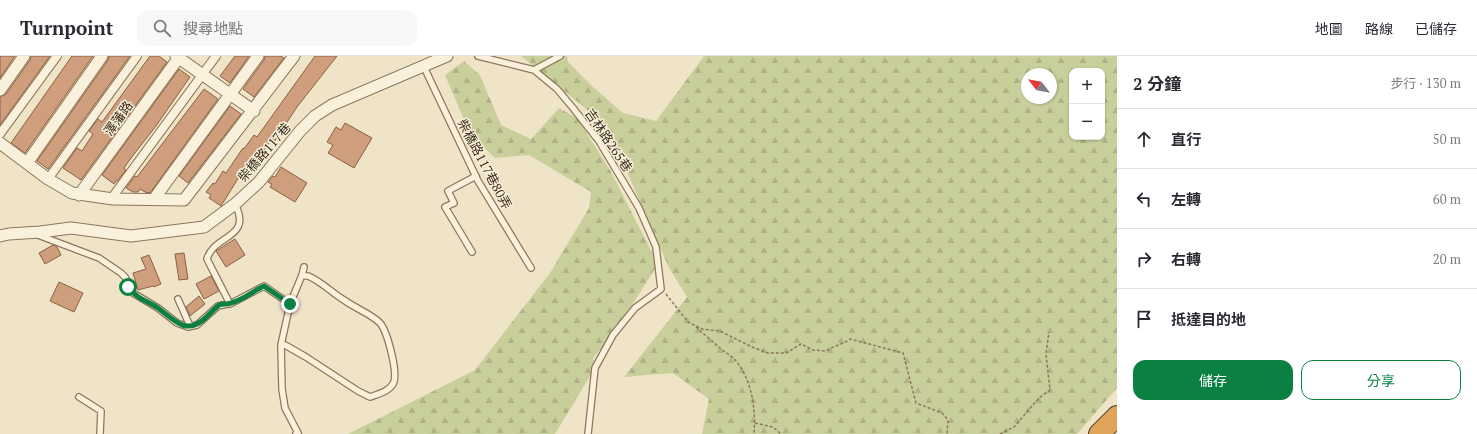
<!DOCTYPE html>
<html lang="zh-TW">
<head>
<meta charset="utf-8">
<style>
  body { margin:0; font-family:"PT Serif","Noto Sans TC",serif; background:#f7f7f7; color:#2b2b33 }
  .controls { position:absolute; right:12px; top:12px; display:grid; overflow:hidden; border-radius:8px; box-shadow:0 1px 3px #0004 }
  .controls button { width:36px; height:36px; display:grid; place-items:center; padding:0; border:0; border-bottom:1px solid #e1e1e2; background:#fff; color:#2b2b33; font:20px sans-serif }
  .compass { position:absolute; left:1021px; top:12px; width:36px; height:36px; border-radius:50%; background:#fff; box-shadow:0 1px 3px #0004; rotate:301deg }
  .stop { position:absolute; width:12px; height:12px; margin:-9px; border:3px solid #0b8043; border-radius:50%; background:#fff }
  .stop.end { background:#0b8043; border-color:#fff; box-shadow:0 1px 4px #0008 }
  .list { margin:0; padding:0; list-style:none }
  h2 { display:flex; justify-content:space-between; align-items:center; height:52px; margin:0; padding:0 16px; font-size:17px }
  h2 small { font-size:13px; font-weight:400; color:#7c7c81 }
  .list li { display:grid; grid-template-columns:26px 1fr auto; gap:12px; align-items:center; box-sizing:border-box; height:60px; padding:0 16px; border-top:1px solid #e1e1e2 }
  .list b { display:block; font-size:15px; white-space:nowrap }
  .list em { font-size:13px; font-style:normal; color:#7c7c81 }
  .actions { display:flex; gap:8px; padding:12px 16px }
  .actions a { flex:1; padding:9px 0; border:1px solid #0b8043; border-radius:12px; text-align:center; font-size:14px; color:#0b8043 }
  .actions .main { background:#0b8043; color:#fff }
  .icon { flex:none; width:22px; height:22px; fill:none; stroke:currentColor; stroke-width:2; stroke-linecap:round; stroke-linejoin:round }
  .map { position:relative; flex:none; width:1117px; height:378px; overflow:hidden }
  header { display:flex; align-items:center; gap:24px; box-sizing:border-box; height:56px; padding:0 20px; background:#fff; border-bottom:1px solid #e1e1e2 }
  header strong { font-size:19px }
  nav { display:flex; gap:22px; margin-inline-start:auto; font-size:14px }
  .search { width:280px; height:36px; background:#f7f7f7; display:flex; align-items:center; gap:10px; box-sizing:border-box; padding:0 14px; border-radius:12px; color:#7c7c81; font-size:15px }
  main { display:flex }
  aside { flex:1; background:#fff }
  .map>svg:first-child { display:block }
  .forest { fill:url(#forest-firs); fill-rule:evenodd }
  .building { fill:#cf9f7d; stroke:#8d5f41 }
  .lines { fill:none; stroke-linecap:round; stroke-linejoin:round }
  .service-casing { stroke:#8d765c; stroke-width:8 }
  .pedestrian-casing { stroke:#8d765c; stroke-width:10 }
  .minor-casing { stroke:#8d765c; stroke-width:13 }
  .motorway-casing { stroke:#5b4430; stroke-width:22 }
  .path { stroke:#8d765c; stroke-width:1.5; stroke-dasharray:3 2; stroke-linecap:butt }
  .service { stroke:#faf1dc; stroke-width:5.5 }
  .pedestrian { stroke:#faf1dc; stroke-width:8 }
  .minor { stroke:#faf1dc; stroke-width:11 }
  .motorway { stroke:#e0a458; stroke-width:20 }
  .route { stroke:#0b8043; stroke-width:5 }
  .labels { text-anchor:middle; stroke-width:3; stroke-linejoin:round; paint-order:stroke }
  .street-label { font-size:13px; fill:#3d2e20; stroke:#f7eed8 }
</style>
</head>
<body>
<header>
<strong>Turnpoint</strong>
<div class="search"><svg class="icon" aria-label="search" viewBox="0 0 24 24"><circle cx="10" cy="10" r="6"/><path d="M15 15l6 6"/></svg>搜尋地點</div>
<nav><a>地圖</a><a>路線</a><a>已儲存</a></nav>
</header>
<main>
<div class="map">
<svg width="1117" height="378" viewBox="0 0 1117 378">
  <defs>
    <pattern id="forest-firs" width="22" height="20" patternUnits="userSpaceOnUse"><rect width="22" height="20" fill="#c9cf9b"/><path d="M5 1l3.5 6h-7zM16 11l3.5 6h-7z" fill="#aeb285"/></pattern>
  </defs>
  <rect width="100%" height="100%" fill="#f0e4c8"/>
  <path class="forest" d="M521,0H567L568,6L593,31L623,57L656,65L704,0H1117V332L1077,378H702L709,343L673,317L624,321L687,241L669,212L607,70ZM1072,15H1102V81H1072ZM1027,18H1051V42H1027Z
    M464,5L480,19L501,69L531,83L559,52L577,62L610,114L658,208L613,279L593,302L595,312L555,378H348L475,314L550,217L589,152L591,136L529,99L495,102L470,78L445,19Z"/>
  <path class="building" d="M0,0H15L0,22Z
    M31,0H50L0,69V41L6,38L30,4Z
    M72,0H93L25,97L11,87Z
    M109,0H130L48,113L37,105L108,4Z
    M150,0H159L167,6L81,124L63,112L77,92L82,95L93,78L89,75L98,63L102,66Z
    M235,0H249L230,27L220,20Z
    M265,0H281L284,2L254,41L243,33L264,4Z
    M315,0H337L297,51L274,86L271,84L262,97L260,96L241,123L239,121L221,150L209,142L211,139L206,136L213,127L215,128L223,115L226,117L243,92L244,93L254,79L257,81Z
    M179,13L190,21L156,70L131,102L124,112L126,114L117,125H116L114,128L102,119Z
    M204,33L218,43L150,137L145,136L140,133L138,136H133L126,132L135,120L137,121Z
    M230,50L241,58L188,127L179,120Z
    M345,67L372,82L354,112L328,97L333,89L327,86L336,71L341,74Z
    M281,111L307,127L295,146L270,131L272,128L268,126L273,120L275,121Z
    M235,183L245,199L226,211L216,195Z
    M53,189L57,191L61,199L45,208L39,197Z
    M184,197L188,223L179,224L175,198Z
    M149,199L161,228L154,231L153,230L138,234L133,217L146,213L141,202Z
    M211,220L219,235L204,243L196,228Z
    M59,226L83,237L74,256L50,245Z
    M199,240L205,248L190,260L186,251Z"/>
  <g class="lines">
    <g class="service-casing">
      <path id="service" d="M478,0L534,14L557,33L573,52L599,85L639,152L656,191L661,233L635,252L613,279L595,312L588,378
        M424,11L478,125L531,212
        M534,14L560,0
        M38,179L99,202L121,217L125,221L133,237L158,252L177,267L188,271L197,269L218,250L232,247L264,230L290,248
        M472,196L445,151L454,147L448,135L476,120
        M178,243L190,270
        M230,248L207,203C214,178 253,183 235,148
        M281,289H285L306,301L358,335L370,341C378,338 388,336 393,328C399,318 387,275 380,267C373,259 353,251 344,244C332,237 321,225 308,220C307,220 304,220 302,219
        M79,341L101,355L100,378
        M296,378L298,377L285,352L282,333L281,289L290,248L302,219L304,211"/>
    </g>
    <g class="pedestrian-casing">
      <path id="pedestrian" d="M0,78L57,0
        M48,123L137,0
        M111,143L216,0"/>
    </g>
    <g class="minor-casing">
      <path id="minor" d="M176,0L254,55
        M0,34L24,0
        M0,87L48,123L72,137L113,143L184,144L294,0
        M27,107L102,0
        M79,139L180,0
        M154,143L258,0
        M0,180L9,178L40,176L71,172L131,180L204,171L235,148L259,126L300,75L315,60L332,49L447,0"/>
    </g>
    <g class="motorway-casing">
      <path id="motorway" d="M1099,378L1117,360"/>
    </g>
    <path class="path" d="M666,238L688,266L702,273L720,275L752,291L768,297H786L801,288L813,294L826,295C835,289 842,289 850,283L903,297L916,347L942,357L948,364L947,378
      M696,271C704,278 713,286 721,293C726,297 732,300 736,305C752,324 756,354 754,378
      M755,367L773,371L781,378
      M1000,378L1014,371L1039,342L1050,334L1046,298L1049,276"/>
    <use href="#service" class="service"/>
    <use href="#pedestrian" class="pedestrian"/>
    <use href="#minor" class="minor"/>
    <use href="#motorway" class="motorway"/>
  </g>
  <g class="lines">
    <path class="route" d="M128,231C136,242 147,245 158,252C173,263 185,279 203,264C209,259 214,253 219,249C224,247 227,249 231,247C243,244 253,235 264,230L290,248"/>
  </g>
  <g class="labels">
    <g class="street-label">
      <text transform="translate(118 62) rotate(-54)" y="5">澤藩路</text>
      <text transform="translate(609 84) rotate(56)" y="5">吉林路265巷</text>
      <text transform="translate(264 96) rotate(-49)" y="5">柴橋路117巷</text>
      <text transform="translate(485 108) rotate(62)" y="5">柴橋路117巷80弄</text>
    </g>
  </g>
</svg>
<div class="controls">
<button>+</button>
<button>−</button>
</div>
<svg class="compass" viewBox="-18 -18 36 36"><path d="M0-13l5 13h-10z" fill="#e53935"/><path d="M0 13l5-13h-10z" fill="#7c7c81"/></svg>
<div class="stop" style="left:128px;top:231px"></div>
<div class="stop end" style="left:290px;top:248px"></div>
</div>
<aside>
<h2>2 分鐘<small>步行 · 130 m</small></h2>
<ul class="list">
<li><svg class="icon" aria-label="ahead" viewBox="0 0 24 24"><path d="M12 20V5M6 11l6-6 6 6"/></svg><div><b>直行</b></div><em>50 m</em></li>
<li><svg class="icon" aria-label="left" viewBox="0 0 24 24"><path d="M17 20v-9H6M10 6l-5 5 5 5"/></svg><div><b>左轉</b></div><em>60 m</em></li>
<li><svg class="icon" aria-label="right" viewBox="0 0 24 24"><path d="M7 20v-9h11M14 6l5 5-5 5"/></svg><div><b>右轉</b></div><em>20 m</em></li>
<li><svg class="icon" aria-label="arrive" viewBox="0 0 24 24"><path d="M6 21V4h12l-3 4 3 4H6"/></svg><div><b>抵達目的地</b></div></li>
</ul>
<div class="actions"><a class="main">儲存</a><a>分享</a></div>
</aside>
</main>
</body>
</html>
